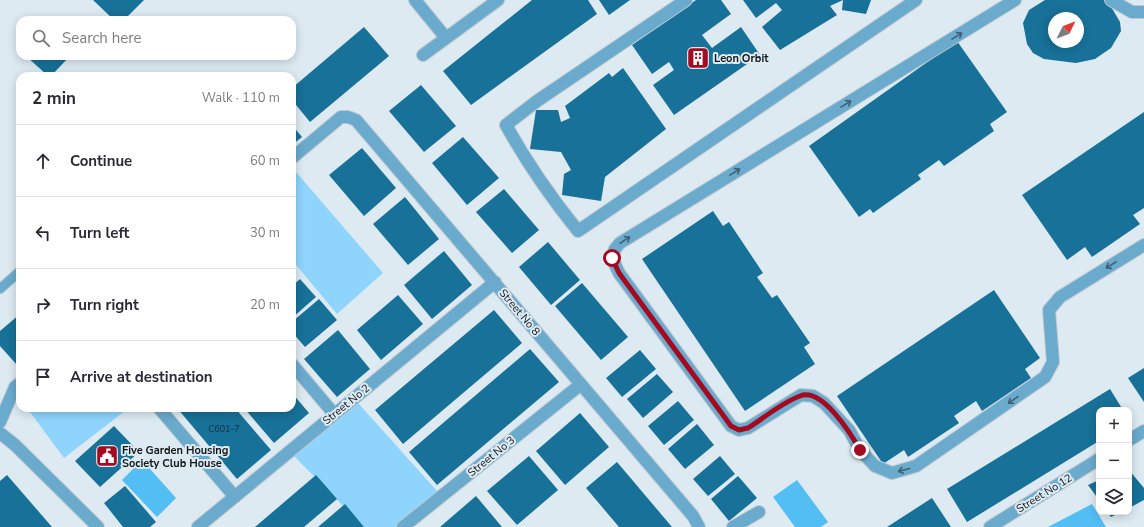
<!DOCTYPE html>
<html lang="en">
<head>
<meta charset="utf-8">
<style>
  body { margin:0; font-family:"Nunito Sans",sans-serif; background:#f7f7f7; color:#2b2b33 }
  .controls { position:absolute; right:12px; bottom:12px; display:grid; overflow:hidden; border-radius:8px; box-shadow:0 2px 10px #0003 }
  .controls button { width:36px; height:36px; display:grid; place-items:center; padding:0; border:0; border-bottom:1px solid #e1e1e2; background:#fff; color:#2b2b33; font:20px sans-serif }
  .compass { position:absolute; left:1048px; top:12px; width:36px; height:36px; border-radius:50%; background:#fff; box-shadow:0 2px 10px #0003; rotate:47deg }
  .stop { position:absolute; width:12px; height:12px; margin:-9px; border:3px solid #a40a20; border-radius:50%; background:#fff }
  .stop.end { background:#a40a20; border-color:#fff; box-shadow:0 1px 4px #0008 }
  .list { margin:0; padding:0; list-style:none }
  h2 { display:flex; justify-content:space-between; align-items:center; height:52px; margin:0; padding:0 16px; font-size:17px }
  h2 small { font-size:13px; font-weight:400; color:#7c7c81 }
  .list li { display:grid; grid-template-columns:26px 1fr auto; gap:12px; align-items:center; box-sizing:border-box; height:72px; padding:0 16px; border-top:1px solid #e1e1e2 }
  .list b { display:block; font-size:15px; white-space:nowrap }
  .list em { font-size:13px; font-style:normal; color:#7c7c81 }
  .icon { flex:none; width:22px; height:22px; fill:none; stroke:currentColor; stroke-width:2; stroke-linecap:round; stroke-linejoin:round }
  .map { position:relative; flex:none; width:1144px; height:527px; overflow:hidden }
  .search { position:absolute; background:#fff; box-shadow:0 2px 10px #0003; left:16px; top:16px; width:280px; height:44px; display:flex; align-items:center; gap:10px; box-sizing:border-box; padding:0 14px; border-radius:12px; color:#7c7c81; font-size:15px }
  .panel { position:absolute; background:#fff; box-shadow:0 2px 10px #0003; left:16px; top:72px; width:280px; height:340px; border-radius:12px }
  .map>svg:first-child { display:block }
  .green { fill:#8ed4fc }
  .water { fill:#52bef4 }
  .building { fill:#177198; fill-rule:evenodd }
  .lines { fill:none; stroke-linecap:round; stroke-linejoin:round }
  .lane-casing { stroke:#bdc8cf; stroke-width:11 }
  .street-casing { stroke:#bdc8cf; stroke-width:14 }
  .lane { stroke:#6aaacd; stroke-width:9 }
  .street { stroke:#6aaacd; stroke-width:12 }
  .oneway { stroke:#3e6074 }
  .route { stroke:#a40a20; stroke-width:5 }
  .labels { text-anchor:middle; stroke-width:4; stroke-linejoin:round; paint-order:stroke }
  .number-label { font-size:9px; fill:#132e3a }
  .poi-label { font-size:11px; font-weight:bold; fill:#12171a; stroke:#ddeaf2; text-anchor:start }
  .street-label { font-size:11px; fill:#12171a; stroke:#ddeaf2 }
</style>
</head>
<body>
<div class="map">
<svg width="1144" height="527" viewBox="0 0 1144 527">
  <rect width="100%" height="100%" fill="#ddeaf2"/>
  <path class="green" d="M296,172L383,273L337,314L292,260V175Z
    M358,403L438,492L397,527H364L294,456Z
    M27,408H123L125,411L64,458Z"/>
  <path class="water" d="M142,460L176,498L157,517L122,480Z
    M797,480L828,522L821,527H795L773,497Z
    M1092,504L1106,527H1048Z"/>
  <path class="building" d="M93,0H144L124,20H114Z
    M532,0H588L597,14L471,105L443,71Z
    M599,0H630L609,15Z
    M696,0H721L731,14L702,35L712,48L741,27L760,55L674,115L653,85L674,70L669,62L652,74L632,45Z
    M743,0H843L830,6L837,15L780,50L762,27L782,10L776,3L756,18Z
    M843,0H871L866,14L842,10Z
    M1045,0H1105L1113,10L1120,22L1121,31L1111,48L1095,59L1076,63L1044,59L1033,53L1027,44L1023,23L1029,10ZM1054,18H1078V42H1054Z
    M364,27L389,56L310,122L292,100V88Z
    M957,41L1007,112L990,124L994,131L944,166L939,160L918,175L921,179L873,213L870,209L859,217L809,146Z
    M26,56H70L51,76H48Z
    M623,68L666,129L605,177L601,201L562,195L564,174L571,170L561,152L530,149L536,110H558L561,122L570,118L565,106L609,73L612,77Z
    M421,85L456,126L424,152L389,111Z
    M1144,112V208L1133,215L1140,224L1092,257L1085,247L1067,260L1022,195Z
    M292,125L302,137L292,145Z
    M463,137L499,178L467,205L432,163Z
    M362,148L396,188L364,216L329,175Z
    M504,189L539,230L512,253L476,212Z
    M405,197L439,239L408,265L373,224Z
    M713,211L723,226L729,222L763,273L757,277L772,298L777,295L810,343L804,347L815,364L745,411L642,259Z
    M548,242L580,280L551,305L519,267Z
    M444,251L472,285L432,319L404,285Z
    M300,279L316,297L292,318V286Z
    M582,283L628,337L601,360L555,306Z
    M994,290L1040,358L1025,369L1031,378L982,411L976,401L954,416L959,423L908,457L904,450L883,464L837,396Z
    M398,295L423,324L381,360L357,330Z
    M319,299L337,320L305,347L292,332V322Z
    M494,310L522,343L403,444L375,410Z
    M20,314V362L17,365L0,346V331Z
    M338,330L370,369L337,397L304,359Z
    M530,349L559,382L437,485L409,452Z
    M640,350L656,369L622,397L606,378Z
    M1144,368V402L1128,378Z
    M657,374L673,392L643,418L627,399Z
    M1110,389L1123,410H1099V441L967,522L947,489Z
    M292,393L309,413L274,443L244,408H292Z
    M678,401L694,420L664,445L648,426Z
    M177,408H235L271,450L237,479Z
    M580,413L609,447L565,485L536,451Z
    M697,424L714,445L685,469L668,449Z
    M114,426L139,452L100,487L75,461Z
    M529,456L558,490L517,525L487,491Z
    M720,456L735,474L708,496L693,479Z
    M617,462L672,527H619L586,488Z
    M1129,470L1144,488V500L1129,508Z
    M7,475L52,527H0V481Z
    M316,475L337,499L304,527H255Z
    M738,476L757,498L729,521L711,499Z
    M1099,480V500L1088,485Z
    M125,486L156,522L150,527H123L104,503Z
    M476,496L502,527H440Z
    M932,498L951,527H887Z
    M345,504L364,527H318Z
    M1107,512H1121L1111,517Z"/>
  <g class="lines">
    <g class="lane-casing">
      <path id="lane" d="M0,289L20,271"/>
    </g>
    <g class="street-casing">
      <path id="street" d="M415,0L446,38
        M686,0L537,101L506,125C528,165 549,195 578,231L916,0
        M1015,0L620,243L615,249L612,258L619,273L731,426L739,430L748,428L801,395L813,396L824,403L849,430L860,450L875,466L892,473L916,466L1045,377L1053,362L1049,310L1060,297L1144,245
        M1111,0L1132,12H1144
        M423,55L498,0
        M292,158L341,117H348L356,120L693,516L699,527
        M292,364L334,414
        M159,408L235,497
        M0,422L15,387L20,383
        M0,433L15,445L98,527
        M1129,440L1144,431
        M198,527L495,282
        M403,527L580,385
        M733,527L759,512
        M990,527L1099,459"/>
    </g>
    <use href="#lane" class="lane"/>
    <use href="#street" class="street"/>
  </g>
  <defs><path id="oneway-shaft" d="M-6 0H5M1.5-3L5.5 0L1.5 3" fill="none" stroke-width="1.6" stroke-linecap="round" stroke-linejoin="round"/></defs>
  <g class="oneway">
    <use href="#oneway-shaft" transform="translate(957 36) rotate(-32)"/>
    <use href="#oneway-shaft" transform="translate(846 104) rotate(-32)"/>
    <use href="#oneway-shaft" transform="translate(735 172) rotate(-32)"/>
    <use href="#oneway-shaft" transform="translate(625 240) rotate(-34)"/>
    <use href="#oneway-shaft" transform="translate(1111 265) rotate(148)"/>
    <use href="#oneway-shaft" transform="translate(1013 400) rotate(145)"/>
    <use href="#oneway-shaft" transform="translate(904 470) rotate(165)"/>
  </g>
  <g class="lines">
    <path class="route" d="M612,258L619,273L731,426L739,430L748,428C764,418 781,403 800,396C822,387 851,434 860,450"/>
  </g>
  <defs>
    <g id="building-square" transform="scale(1.15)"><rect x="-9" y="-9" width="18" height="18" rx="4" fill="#a40a20" stroke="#ddeaf2"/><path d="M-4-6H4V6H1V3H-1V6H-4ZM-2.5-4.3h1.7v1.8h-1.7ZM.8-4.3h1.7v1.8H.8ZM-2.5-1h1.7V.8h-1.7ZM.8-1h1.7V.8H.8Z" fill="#fff"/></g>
    <g id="civic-square" transform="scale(1.15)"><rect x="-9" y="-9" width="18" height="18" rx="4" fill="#a40a20" stroke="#ddeaf2"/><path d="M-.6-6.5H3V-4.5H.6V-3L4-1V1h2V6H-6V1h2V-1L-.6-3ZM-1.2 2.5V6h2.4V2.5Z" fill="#fff"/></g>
  </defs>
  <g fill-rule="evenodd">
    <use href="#building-square" x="698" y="58"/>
    <use href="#civic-square" x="107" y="456"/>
  </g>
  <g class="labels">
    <g class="number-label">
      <text x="224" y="432">C601-7</text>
    </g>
    <g class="poi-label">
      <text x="714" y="62">Leon Orbit</text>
      <text x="122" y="454">Five Garden Housing<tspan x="122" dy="13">Society Club House</tspan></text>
    </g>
    <g class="street-label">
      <text transform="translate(520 312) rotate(50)" y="4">Street No 8</text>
      <text transform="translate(346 404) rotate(-39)" y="4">Street No 2</text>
      <text transform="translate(491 456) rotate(-39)" y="4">Street No 3</text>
      <text transform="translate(1044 493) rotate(-32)" y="4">Street No 12</text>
    </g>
  </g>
</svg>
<div class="controls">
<button>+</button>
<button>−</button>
<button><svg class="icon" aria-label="layers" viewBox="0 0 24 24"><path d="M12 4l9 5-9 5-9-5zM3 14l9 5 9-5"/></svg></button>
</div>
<svg class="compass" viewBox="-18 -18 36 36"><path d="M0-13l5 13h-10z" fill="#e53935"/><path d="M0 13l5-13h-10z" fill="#7c7c81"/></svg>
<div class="stop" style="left:612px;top:258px"></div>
<div class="stop end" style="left:860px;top:450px"></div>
<div class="search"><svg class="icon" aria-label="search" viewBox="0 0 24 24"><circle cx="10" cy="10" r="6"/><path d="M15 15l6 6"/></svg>Search here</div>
<section class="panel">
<h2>2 min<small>Walk · 110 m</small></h2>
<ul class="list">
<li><svg class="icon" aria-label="ahead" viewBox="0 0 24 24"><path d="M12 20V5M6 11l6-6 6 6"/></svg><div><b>Continue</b></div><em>60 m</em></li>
<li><svg class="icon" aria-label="left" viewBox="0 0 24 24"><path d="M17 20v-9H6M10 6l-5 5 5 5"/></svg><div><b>Turn left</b></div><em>30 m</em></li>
<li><svg class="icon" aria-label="right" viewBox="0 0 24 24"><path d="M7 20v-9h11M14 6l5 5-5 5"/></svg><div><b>Turn right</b></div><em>20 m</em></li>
<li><svg class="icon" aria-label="arrive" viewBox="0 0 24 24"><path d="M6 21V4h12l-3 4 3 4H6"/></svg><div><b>Arrive at destination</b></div></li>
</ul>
</section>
</div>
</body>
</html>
